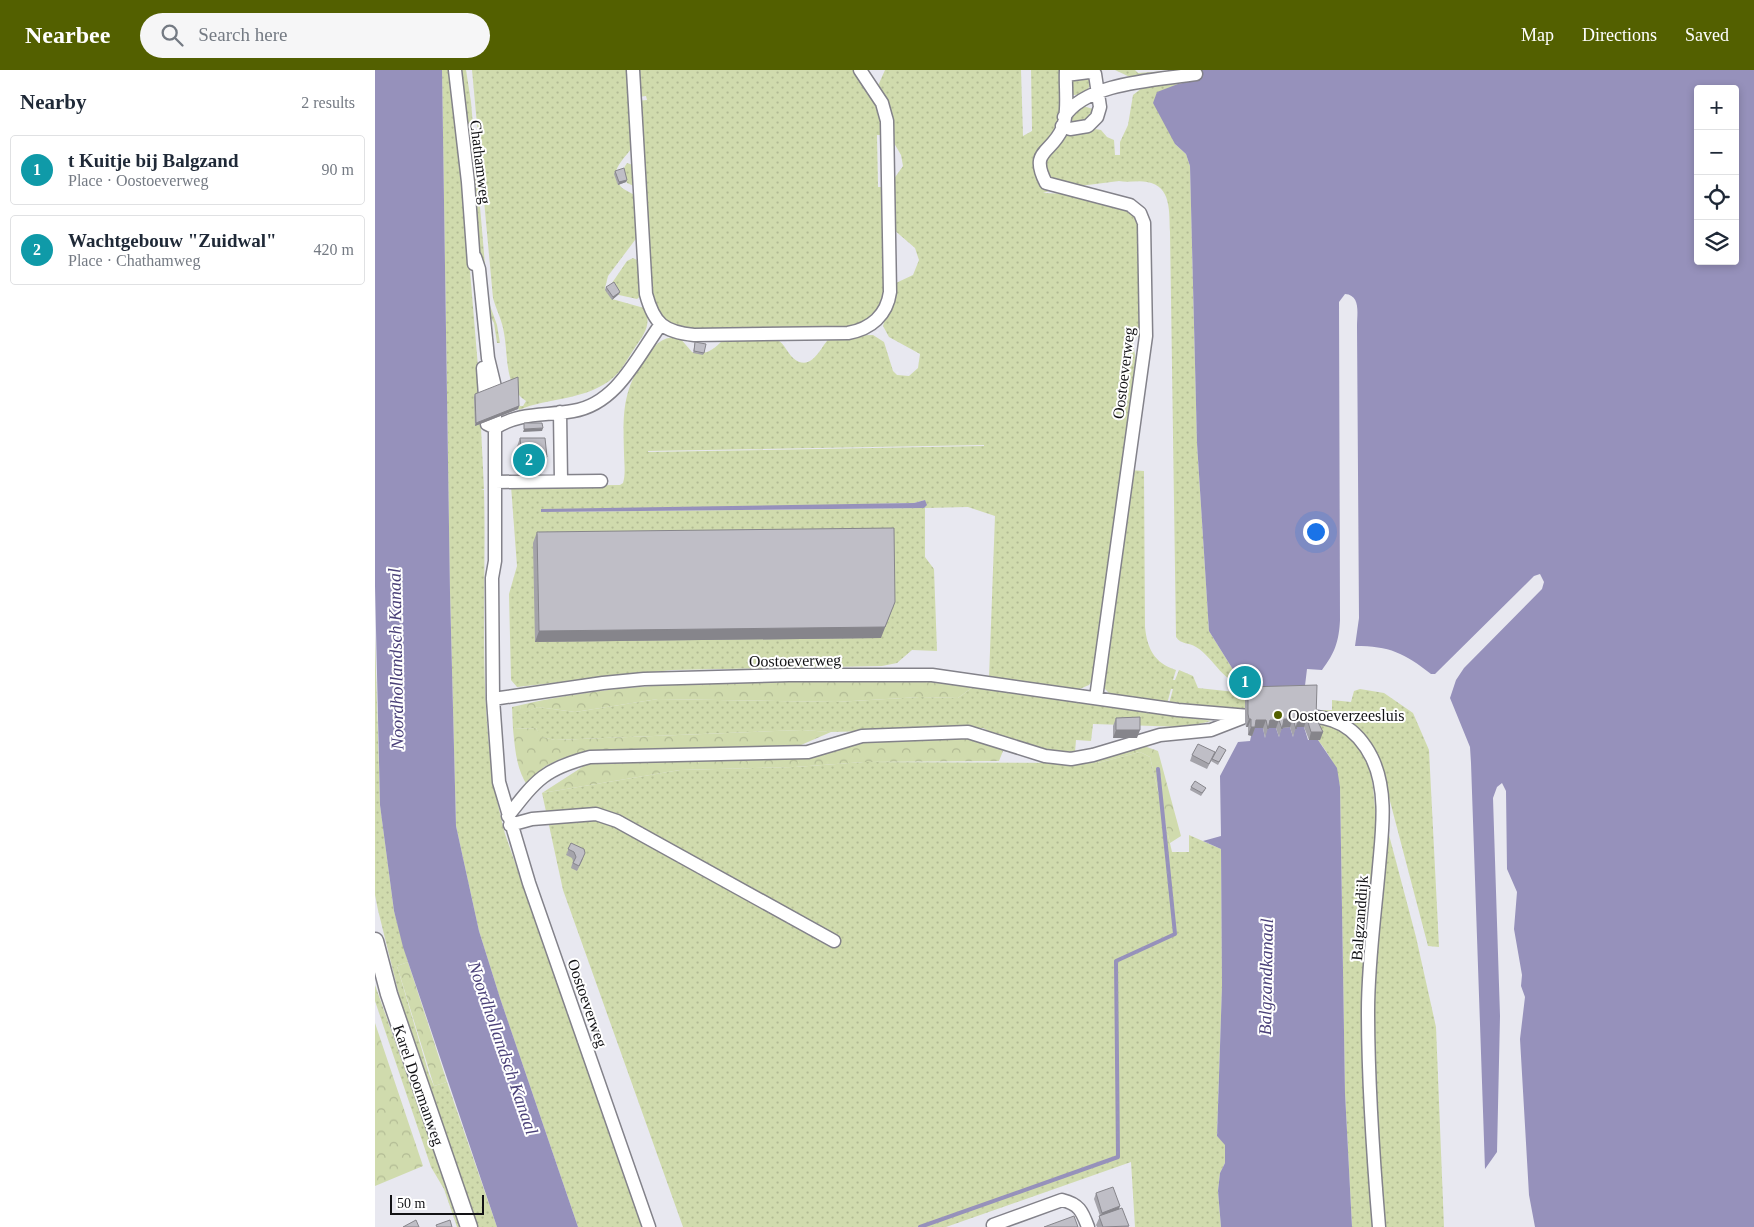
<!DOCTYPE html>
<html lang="en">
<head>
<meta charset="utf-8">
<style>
  body { margin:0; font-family:Georgia,serif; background:#f6f6f7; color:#1f2937 }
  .controls { position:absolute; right:15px; top:15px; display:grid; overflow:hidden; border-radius:5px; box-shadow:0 2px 8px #0003 }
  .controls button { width:45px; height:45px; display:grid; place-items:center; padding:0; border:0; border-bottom:1px solid #e0e1e3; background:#fff; color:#1f2937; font:25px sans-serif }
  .scale { position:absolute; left:15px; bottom:12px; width:94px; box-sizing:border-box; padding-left:5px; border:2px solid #121215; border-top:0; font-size:14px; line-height:18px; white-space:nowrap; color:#121215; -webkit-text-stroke:4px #fff; paint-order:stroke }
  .you { position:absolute; left:940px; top:461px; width:18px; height:18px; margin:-12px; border:4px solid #fff; border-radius:50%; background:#1a73e8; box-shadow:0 0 0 8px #1a73e833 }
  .badge { display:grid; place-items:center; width:32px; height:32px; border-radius:50%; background:#536000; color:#fff; font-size:16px; font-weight:700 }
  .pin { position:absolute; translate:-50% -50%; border:2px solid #fff; box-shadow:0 1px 5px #0006 }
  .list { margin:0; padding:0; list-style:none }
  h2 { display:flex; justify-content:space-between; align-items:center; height:65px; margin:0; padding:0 20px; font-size:21px }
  h2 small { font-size:16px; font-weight:400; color:#747a83 }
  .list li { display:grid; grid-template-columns:32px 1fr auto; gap:15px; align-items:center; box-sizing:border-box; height:70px; margin:0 10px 10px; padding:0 10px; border:1px solid #e0e1e3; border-radius:5px }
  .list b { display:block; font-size:19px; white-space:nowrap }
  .list p { margin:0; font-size:16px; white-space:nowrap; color:#747a83 }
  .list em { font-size:16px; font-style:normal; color:#747a83 }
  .icon { flex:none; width:28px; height:28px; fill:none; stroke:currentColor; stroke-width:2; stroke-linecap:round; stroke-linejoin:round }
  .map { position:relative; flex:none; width:1379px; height:1157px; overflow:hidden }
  header { display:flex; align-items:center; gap:30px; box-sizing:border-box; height:70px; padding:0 25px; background:#536000; color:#fff }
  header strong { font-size:24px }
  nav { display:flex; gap:28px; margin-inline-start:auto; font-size:18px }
  .search { width:350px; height:45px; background:#f6f6f7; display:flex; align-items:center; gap:12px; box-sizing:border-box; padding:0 18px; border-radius:28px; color:#747a83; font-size:19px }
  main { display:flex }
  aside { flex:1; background:#fff }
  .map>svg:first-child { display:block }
  .grass { fill:url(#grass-dots); fill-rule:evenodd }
  .forest { fill:url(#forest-crowns) }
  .water { fill:#9691bb; fill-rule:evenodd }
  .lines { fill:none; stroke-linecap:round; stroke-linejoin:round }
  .stream { stroke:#9691bb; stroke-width:4 }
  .minor-casing { stroke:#83828a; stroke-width:15 }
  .major-casing { stroke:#83828a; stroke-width:19 }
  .minor { stroke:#fff; stroke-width:12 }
  .major { stroke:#fff; stroke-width:16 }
  .wall { fill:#a4a3aa }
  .shaded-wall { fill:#86858b }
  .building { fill:#bfbec6; stroke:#86858b }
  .poi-dot { fill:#536000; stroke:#fff; stroke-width:2 }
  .labels { text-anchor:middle; stroke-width:4; stroke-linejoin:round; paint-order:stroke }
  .street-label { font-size:16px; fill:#121215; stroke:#fff }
  .poi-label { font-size:16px; fill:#121215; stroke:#fff; text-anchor:start }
  .water-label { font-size:18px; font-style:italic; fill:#4b4179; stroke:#fff }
</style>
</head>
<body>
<header>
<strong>Nearbee</strong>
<div class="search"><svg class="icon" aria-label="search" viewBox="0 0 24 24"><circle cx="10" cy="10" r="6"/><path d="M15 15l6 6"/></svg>Search here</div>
<nav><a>Map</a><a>Directions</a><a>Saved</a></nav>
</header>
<main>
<aside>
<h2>Nearby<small>2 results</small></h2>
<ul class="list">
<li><span class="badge" style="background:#0f9aa8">1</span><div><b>t Kuitje bij Balgzand</b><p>Place · Oostoeverweg</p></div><em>90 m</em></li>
<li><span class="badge" style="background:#0f9aa8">2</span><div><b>Wachtgebouw &quot;Zuidwal&quot;</b><p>Place · Chathamweg</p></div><em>420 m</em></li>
</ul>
</aside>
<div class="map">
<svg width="1379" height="1157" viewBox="0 0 1379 1157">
  <defs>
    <pattern id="grass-dots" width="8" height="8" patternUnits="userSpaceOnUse" patternTransform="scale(1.25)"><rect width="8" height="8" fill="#d0dbad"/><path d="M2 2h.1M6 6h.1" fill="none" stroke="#b2bb94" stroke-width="1.8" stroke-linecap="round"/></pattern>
    <pattern id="forest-crowns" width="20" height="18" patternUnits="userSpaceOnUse" patternTransform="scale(1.25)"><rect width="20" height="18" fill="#d0dbad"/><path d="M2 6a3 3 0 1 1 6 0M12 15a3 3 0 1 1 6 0" fill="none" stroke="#b2bb94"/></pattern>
  </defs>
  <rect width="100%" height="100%" fill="#e8e8f0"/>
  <path class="grass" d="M67,0H75L87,105L103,297L109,419L106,420H109C112,534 100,653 130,764L267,1157H203L125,928L104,861L81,756L75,522Z
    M86,0H91L96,32L113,230L122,255L125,273H122L119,253L111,240Z
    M97,0H251L254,2L257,78C247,91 232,103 247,118C251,121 257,123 261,126L263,166L233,206L230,218L237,229L269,238C277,253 270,263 261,276C254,286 248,299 239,307C212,331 173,327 144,340L142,336H148L151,331C128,316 134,283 128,258C126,248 121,239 118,228Z
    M261,0H481L503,32L510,65H502L503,117H511L512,217L503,241L484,256L399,262L303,258L287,248L275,224L262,31L272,30L271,26L262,27Z
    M510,0H646L648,66L657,61L656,0H687C686,20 689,44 679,62C675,70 668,77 662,84L677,120L668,123L692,124L754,140L764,151L767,266L757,268L762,296L719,608L714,615L700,621L614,608L620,446L593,437L550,438V487L559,499L562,581L537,580L522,593L507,596L297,600L142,617L136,610L134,524L142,496L136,416L245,415L248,413C251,404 249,392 249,383C248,344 247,321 270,288C279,275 287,266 304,267L317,282C331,285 337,281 348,270H403C410,275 412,282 418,288C438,305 447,272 457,266L498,265L509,272L518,301L522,305L534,306L543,298L545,284L514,267L508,256L521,213L538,205L544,190L540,178L518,159L516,113L528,96L526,85L516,68L502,18ZM609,375V376L273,382V381ZM550,430L549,438L166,442L539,433Z
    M740,0H760L763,3L806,0L757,8Z
    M707,5L718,11C713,20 708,26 696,25L695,10Z
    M822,10L803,14L800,74L811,84L815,96L822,373L834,561L862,606L869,607V611L874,607V615C848,616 841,589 821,577C814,572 806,575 801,567L795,162C794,143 797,116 772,112C763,110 753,113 744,111L697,117L676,111L669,103C673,79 678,67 702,61C710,59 718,58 726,60L732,67L739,70L740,85H745V72L753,55L758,25L767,18Z
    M708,36L718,39L716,50L693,55L698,43Z
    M252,93L258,95L259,116L252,113L247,101Z
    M258,188L264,191L267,225L262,229L244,225L237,213L252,191Z
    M755,400L769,401L770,557C772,578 779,593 801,600L798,610H800L804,600L818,606L823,618L870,623V642L794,634L798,619H796L792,634L736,625L728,617Z
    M0,566L5,735L19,841L33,892L22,896L54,1004L59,1016L72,1012L122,1157H102L27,937L3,840L0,825Z
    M598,617L628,620L837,651L810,657L718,654L716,671L701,670L700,682C669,680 636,675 608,658L456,662L427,660L180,670L166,667L161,658L138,659L137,637L146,635L145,644L163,637L200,642L283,629L461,632L545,627L583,628Z
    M985,619L1009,623L1038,643L1054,680L1064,877L1053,876L1005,693L958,644L943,640H957V630L976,632L979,621Z
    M944,651C998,665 999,712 1001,759L989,972L997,1157H977L970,1023L965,717C961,696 956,687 943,670H934Z
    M765,682L775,687L797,782H814V765L846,779L847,916L842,1066L850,1074V1093L845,1103L843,1121L846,1157H760L756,1092L571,1157H308L188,820L167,723L305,700L420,697L489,692L723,693Z
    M1014,765L1041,867L1061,957L1069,1157H1011L1005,1087L998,943L1011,773Z
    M0,915L86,1157H82L69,1119L56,1097L0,931Z"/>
  <path class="forest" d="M426,610L561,611L598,617L583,628L545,627L461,632L283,629L200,642L163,637L144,645L146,635C241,613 330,613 426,610Z
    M161,658L167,667L180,670L427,660L456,662L426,675L407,677H344L206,683L185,689L169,697L152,715C141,698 140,678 138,659Z
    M592,667L623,676L628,681L624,691L489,692L420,697L305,700L167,723L215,692L474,673Z
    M769,676L783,681L806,766L795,773L775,687L765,682L723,693L710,692Z
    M33,892L72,1012L59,1016L22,896Z
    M0,953L48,1096L0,1116Z"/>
  <path class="water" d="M0,0H67L75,522L81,756L104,861L125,928L203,1157H122L28,877L19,841L5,735L0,516Z
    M820,0H1379V1157H1160L1154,1125L1145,969L1150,927L1146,916L1147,905L1139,859L1142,822L1132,799L1131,721L1127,713L1122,717L1118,728L1125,946L1122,1082L1110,1099L1096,693L1095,677L1075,628L1081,610L1089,598L1167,519L1169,512L1165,504L1159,506L1060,604H1056C1029,583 1015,576 980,576L984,548L982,256C982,244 986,225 970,224L964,232L965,550C964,571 960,583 947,600L932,599L929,624L874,620V607L862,606L834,561L822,373L815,96L811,84L800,74L778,33L782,22L803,14L822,10ZM1323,19H1360V191H1323Z
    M550,430L552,435L549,438L166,442V439L539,433Z
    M915,657L918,667L920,657H929L933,670H943L962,698L965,717L970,1023L977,1157H846L843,1121L845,1103L850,1093V1075L842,1066L847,916L846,779L828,771L846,766L845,706L863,672L875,671L878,658H888L890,668L892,658H901L904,667L906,658Z"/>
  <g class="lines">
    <path class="stream" d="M545,1157L743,1087L741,891L800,864L783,699"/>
    <g class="minor-casing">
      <path id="minor" d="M80,0L93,112L99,194
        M258,0L271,224C279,254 289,262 319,265L473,263C496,259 512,245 515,222L512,51L507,33L485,0
        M691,0C690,18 694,42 687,59C676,84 654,80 671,113L755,135L765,143L769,153L771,266L721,628
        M689,47C711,12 783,10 821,4
        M687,56L695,59L713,56L722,47L725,37L720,4L714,2L691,5
        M100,187L104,199L113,288L120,317V491L117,508L118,629L124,712L154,813L274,1157
        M108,298L112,354L120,358
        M185,342L186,411
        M120,358C144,342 170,346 198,341C242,334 262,287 286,254
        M120,412L226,411
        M118,629L228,613L269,609L414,605H557L803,640L886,647
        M924,646C958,645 981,656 997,688C1013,721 1007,762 1004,797C1000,844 993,893 993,941C993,1013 998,1085 1004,1157
        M133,746C161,710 169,699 215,687L433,682L487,666L593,662L670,686L696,689L718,685L785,665L836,660L867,648
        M135,755L157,749L221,744L242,751L459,871
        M619,1157L618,1155L687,1130C704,1134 707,1141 713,1157"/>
    </g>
    <g class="major-casing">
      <path id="major" d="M0,871L14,924L94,1157"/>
    </g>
    <use href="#minor" class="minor"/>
    <use href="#major" class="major"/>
  </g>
  <path class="wall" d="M240,101L252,110L251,112L243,115L239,104Z
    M231,217L244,224L237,230L230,220Z
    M320,272L329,283L328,285L318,283Z
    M100,324L144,336L143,339L100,356L99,327Z
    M145,368L172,387L169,395H153L152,399H148V396H139V385Z
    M162,462L506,568L160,572L158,473Z
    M873,617L941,648L948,662L945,670H934L929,657H921L918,667L915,657L907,658L904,667L901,658H893L890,668L888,658H880L877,666L873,665V657H871L870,652V625Z
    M741,648L762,668H738V656Z
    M851,680L843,695L836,691L832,699L815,691L817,685L840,682Z
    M816,717L830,720L826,726L815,720Z
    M196,773L208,789L202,801L196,798L198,791L197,788L191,785Z
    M721,1123L744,1140L754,1157H722L721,1155L725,1146L719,1129Z"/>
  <path class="shaded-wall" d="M252,110L251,112L243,115L244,112Z
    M245,222L244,224L237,230L238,227Z
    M144,336L143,339L100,356L101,353Z
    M168,358L167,361L148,362L149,359Z
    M142,387H151L148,396H139Z
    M155,387H172L169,395H153L152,399H148L151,391Z
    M520,532L506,568L160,572L164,561Z
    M874,649H876L873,657H871Z
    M909,649H918L915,657L906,658Z
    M923,649H932L929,657H920Z
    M881,650H891L888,658H880L877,666L873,665L876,657Z
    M895,650H904L901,658H892Z
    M741,660H765L762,668H738Z
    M936,662H948L945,670H934Z
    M745,1136L743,1142L725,1148L727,1143Z"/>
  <path class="building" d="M249,98L252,110L244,112L240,101Z
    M239,212L245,222L238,227L231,217Z
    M320,272L331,274L329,283L319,281Z
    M143,307L144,336L101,353L100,324Z
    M149,353H167L168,358L149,359Z
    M145,368H170L172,387H155V390L151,391V387H142V377H146Z
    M519,458L520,532L510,557L164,561L162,462Z
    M942,615L941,648L948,662H936L932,649H923L921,659L918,649H909L907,659L904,650H895L893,659L891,650H881L880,657H876V649H874L873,644V617Z
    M765,647V660H741V648Z
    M823,674L840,682L834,694L817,685Z
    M844,676L851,680L844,692L837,689Z
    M820,711L831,718L827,723L816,717Z
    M196,773L209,779L210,783L204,796L198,793L201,787L199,782L193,779Z
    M738,1117L745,1136L727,1143L721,1123Z
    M747,1138L754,1156L728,1157L724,1146Z
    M699,1146L703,1157H669Z
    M41,1150L44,1157H28Z
    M75,1150L77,1157H62L61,1155Z"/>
  <circle class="poi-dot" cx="903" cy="645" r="5"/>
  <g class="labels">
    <g class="street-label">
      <text transform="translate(106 92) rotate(83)" y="6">Chathamweg</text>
      <text transform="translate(748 303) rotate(-83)" y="6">Oostoeverweg</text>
      <text transform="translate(420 590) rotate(-1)" y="6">Oostoeverweg</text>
      <text transform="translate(984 848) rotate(-86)" y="6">Balgzanddijk</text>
      <text transform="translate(213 933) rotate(71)" y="6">Oostoeverweg</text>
      <text transform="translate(44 1015) rotate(71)" y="6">Karel Doormanweg</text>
    </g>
    <g class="poi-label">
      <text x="913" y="651">Oostoeverzeesluis</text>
    </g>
    <g class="water-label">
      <text transform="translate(21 589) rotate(-91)" y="6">Noordhollandsch Kanaal</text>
      <text transform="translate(891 907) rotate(-89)" y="6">Balgzandkanaal</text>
      <text transform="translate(128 978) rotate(71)" y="6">Noordhollandsch Kanaal</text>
    </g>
  </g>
</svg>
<div class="controls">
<button>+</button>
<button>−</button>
<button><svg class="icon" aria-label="locate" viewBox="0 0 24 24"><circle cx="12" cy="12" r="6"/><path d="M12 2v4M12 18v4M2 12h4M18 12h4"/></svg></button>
<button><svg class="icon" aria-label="layers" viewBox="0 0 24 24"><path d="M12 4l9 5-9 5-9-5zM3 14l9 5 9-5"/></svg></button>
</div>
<div class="scale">50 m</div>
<div class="you"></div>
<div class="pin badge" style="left:870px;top:612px;background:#0f9aa8">1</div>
<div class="pin badge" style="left:154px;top:390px;background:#0f9aa8">2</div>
</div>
</main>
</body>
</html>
